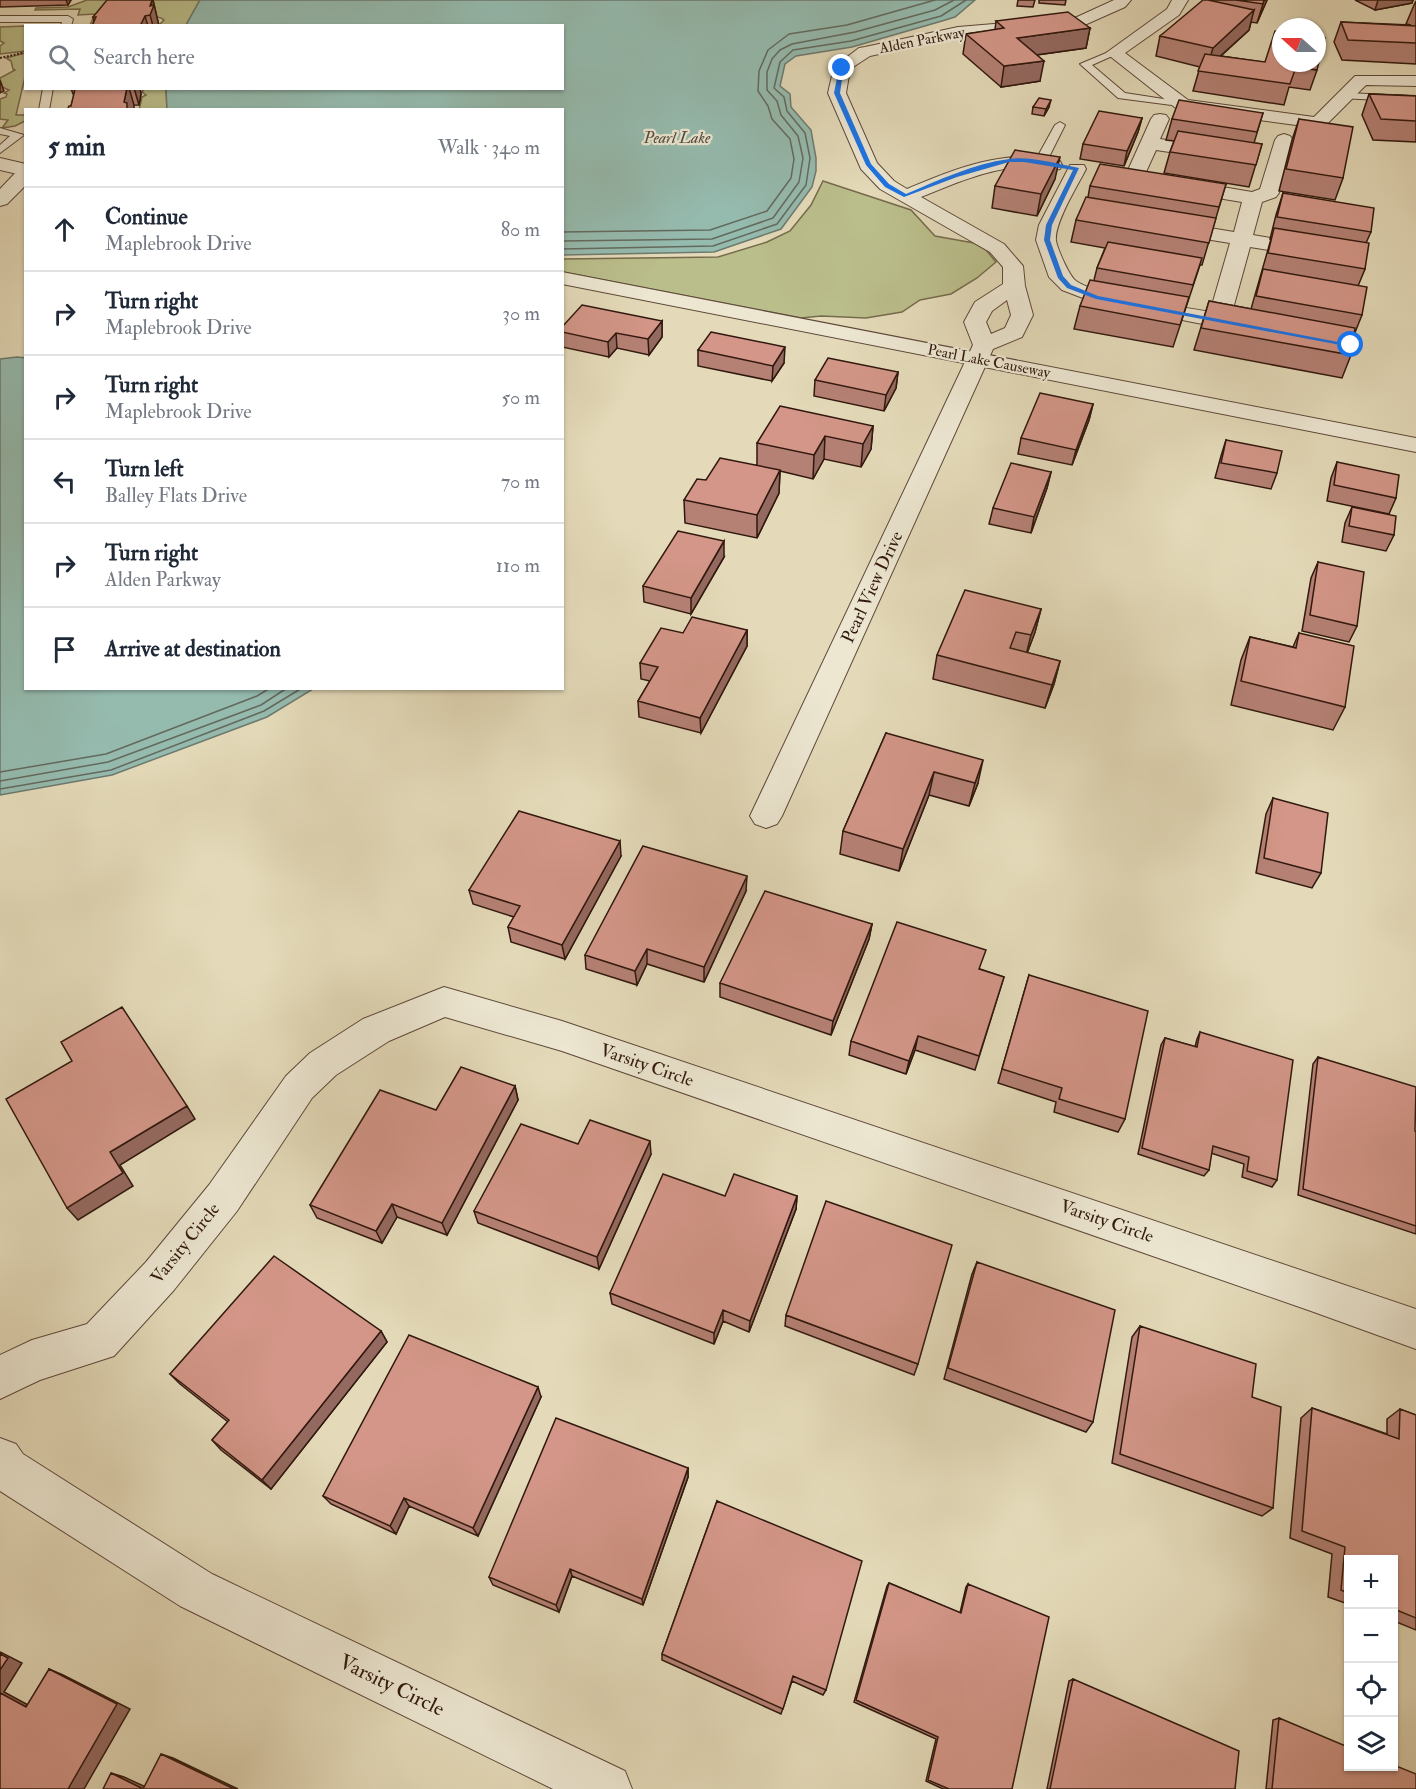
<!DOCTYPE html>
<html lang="en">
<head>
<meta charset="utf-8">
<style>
  body { margin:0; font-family:"IM FELL Double Pica",serif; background:#f2f2f3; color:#1f2937 }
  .controls { position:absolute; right:18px; bottom:18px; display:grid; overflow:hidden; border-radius:0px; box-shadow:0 2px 4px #0004 }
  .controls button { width:54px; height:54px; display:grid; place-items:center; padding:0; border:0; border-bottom:2px solid #e0e1e3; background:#fff; color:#1f2937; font:30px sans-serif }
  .compass { position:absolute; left:1272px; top:18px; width:54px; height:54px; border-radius:50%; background:#fff; box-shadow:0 2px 4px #0004; rotate:291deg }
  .stop { position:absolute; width:18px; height:18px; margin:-14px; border:4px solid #1a73e8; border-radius:50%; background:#fff }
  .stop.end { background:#1a73e8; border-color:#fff; box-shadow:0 2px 6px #0008 }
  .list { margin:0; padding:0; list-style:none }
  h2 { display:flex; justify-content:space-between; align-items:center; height:78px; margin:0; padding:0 24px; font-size:26px }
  h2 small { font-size:20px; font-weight:400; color:#747a83 }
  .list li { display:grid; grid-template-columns:39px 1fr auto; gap:18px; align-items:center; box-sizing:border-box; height:84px; padding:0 24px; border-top:2px solid #e0e1e3 }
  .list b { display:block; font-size:22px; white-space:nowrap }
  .list p { margin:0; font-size:20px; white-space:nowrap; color:#747a83 }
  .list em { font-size:20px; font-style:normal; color:#747a83 }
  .icon { flex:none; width:33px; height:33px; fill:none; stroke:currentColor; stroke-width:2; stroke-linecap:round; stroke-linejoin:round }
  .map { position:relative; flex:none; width:1416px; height:1789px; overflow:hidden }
  .search { position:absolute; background:#fff; box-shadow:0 2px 4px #0004; left:24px; top:24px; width:540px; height:66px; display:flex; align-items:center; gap:15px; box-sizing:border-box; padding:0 21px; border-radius:0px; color:#747a83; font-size:22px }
  .panel { position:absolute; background:#fff; box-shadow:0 2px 4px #0004; left:24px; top:108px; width:540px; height:582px; border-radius:0px }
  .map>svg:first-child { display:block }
  .green { fill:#babe8b; stroke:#766b4c; stroke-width:1.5 }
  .water { fill:#95bbaf; stroke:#6d7a6f; stroke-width:1.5 }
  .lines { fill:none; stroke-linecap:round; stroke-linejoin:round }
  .shore { stroke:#636a5e; stroke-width:1.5 }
  .service-casing { stroke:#5e4839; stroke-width:2 }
  .minor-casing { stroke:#5e4839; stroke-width:2 }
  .tertiary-casing { stroke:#5e4839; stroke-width:2 }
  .path { stroke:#31180e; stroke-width:2; stroke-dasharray:2 1.5; stroke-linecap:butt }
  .service { fill:#ede7d2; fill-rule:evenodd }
  .minor { fill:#ede7d2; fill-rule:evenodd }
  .tertiary { fill:#ede7d2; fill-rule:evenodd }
  .wall { fill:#b58175; stroke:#31180e; stroke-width:1.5 }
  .shaded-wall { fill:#94695f; stroke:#31180e; stroke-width:1.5 }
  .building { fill:#d39688; stroke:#31180e; stroke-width:1.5 }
  .route { fill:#1a73e8 }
  .labels { text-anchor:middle; stroke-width:4.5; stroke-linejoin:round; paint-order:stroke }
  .far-street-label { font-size:15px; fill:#31180e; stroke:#ede7d2 }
  .far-water-label { font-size:16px; font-style:italic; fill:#4f493e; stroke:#ede7d2 }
  .street-label { font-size:18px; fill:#31180e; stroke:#ede7d2 }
  .near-street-label { font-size:21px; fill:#31180e; stroke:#ede7d2 }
</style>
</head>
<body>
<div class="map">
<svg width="1416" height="1789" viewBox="0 0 1416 1789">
  <rect width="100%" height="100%" fill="#e4dab9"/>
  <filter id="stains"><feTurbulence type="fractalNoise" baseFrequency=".00333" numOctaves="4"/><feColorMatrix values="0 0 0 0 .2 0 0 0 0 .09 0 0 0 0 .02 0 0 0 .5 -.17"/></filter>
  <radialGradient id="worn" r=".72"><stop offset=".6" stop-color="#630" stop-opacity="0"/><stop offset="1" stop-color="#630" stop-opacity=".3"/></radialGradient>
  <path class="green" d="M87,0H200L186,25H159L164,20C153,10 108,25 90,25L95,14L78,15L80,9L35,10L36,8L68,7Z
    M25,26V51L0,54V46L4,43L0,41V27Z
    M25,53V77L16,115H25V121L15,126L2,128L8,120L0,119V99L6,97L7,94L4,93L9,90L0,86V78L15,70L13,69L11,61L6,58Z
    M144,89H166L167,109L139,110L142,97L146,95L142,92Z
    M823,181L911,210L935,236L974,243L986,250L996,262L977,278L951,294L920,300L902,312L866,318L821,316L801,318L563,272V259L718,257L767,242L790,231L811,205Z"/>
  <path class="water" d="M200,0H975L955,17L942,21L852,47L796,56L785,64L780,86L790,94L791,107L811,130L816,158V171L812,187L781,229L714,252L563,255L562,110L167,109L166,89L562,88V26L186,25Z
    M17,357L26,358V688L313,689L267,717L112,775L0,795V359Z"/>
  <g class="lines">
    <path class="shore" d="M562,232L710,230L767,211L791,178L794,159L790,139L772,119L768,106L758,91L759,71L768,50L789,34L847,25L935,0
      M562,241L712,239L773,218L799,182L803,158L798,136L781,115L777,101L767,90V72L772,59L780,50L792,44L855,32L935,10L954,0
      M562,249L713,246L777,224L806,185L810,158L805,133L787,111L784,97L774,88L780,62L793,50L851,41L941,16L966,0
      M0,772L106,754L257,696L270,688
      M0,781L108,762L261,705L287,688
      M0,789L111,770L264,711L302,688"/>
    <g class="service-casing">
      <path id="service" d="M0,16H68L73,19L71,26H61L62,22H0Z
        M1111,51L1119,53L1092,65L1125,93L1183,102L1187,103V107L1118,98L1080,64Z
        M43,88H53L49,110H39Z
        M1345,93L1416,96V102L1341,98L1340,96Z
        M1060,122L1065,125L1046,163L1044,165H1036L1034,163L1055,125Z
        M0,128L24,135L0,153V145L10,136L0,134Z"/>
    </g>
    <g class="minor-casing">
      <path id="minor" d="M1114,0H1131L1125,7L1080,27L958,37L870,56L850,69L846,93L877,163L894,181L907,189C957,168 1005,148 1060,161L1062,165L1060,169C1046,172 1031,166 1017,167C983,171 953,184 921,197L1004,244L1023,266L1025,286L1033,315L1022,337L993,349L782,816L777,824L766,828L755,824L750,816L973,345L964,322L975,302L1003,284V267L990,252L880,189L861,169L828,93L834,67L859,48L865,47L958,27L1077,17ZM1007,300L1011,315L1005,328L991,334L986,322L992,311Z
        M1172,0H1188L1179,15L1125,53L1188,100L1314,117L1355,76H1416V86L1366,85L1324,127L1318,128L1177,109L1106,53L1167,9Z
        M1160,114L1166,115L1169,119L1160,139L1216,147L1223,149L1225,153L1223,157L1216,159L1156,150L1141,183H1127L1124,179L1151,119L1154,115Z
        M1284,134L1290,136L1293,140L1279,193L1276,197L1262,202L1253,235L1313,245L1320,247L1323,251L1320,255L1313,257L1250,247L1231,316L1256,321L1259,326L1256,331L1248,333L1096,303L1062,290L1049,277L1036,240L1039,225L1068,169L1070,165H1084L1086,169C1078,185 1054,223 1056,241C1058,250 1069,276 1076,281C1100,297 1179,306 1210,312L1230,243L1168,233L1161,231L1158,227L1161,223L1168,221L1234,232L1242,202L1181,192L1174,190L1171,186L1174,182L1181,180L1252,192L1260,189L1275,140L1278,136Z
        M26,167V185L7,204L0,206V189L19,169Z
        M444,987L562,1021L1416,1309V1349L1311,1311L562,1051L445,1017L389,1041L336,1075L312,1098L237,1211L174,1290L114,1356L40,1380L0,1399V1355L32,1340L87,1324L146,1262L209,1185L286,1076L310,1053L363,1019Z
        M0,1438L16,1444L23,1454L212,1574L625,1771L632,1789H553L180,1606L0,1491Z"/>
    </g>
    <g class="tertiary-casing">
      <path id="tertiary" d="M0,158L26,164V176L0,170Z
        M562,272L1416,438V452L562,284Z"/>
    </g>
    <path class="path" d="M0,58L26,52"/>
    <use href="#service" class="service"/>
    <use href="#minor" class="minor"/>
    <use href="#tertiary" class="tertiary"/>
  </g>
  <path class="wall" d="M0,0H71L68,5L0,7Z
    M153,0L159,26H92L94,21L93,17Z
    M1018,0H1035L1033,7L1017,6Z
    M1039,0H1066L1065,5L1039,3Z
    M1213,0H1267L1257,23L1251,22L1249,30L1221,56L1317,70L1310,90L1289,87L1284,105L1193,91L1200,67L1156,56L1160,36Z
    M1355,0H1413L1412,3L1375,10Z
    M1416,1V64L1342,60L1334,42L1341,22L1411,25L1406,24L1414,5Z
    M996,21L1090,28L1086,48L1037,55L1040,81L1001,87L963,54L966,34L995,30Z
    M140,88L141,94L139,105L71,106L74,96L71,89Z
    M1369,94L1416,96V142L1373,140L1362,115Z
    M1033,107H1049L1044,116L1032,114Z
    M1263,113L1254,143L1262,144L1249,187L1164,173L1170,152L1174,141L1166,140L1172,119Z
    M1142,118L1138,132L1124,166L1080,159L1083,144Z
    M1299,119L1343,178L1335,200L1279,191L1292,140Z
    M1055,179L1037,216L992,208L995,186Z
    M1226,184L1202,265H1200L1173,347L1074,329L1080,306L1094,280L1097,268L1105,248L1071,242L1076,220L1088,197L1090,186Z
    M1283,193L1371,232L1366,243L1365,269L1358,286L1362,315L1354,335L1351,355L1342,378L1194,350L1209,301L1251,309L1271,239H1270L1276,215Z
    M662,321V337L649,355L617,348L609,357L562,347V327Z
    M698,350L784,363L772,381L698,366Z
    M898,372L896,388L884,411L814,396L815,380Z
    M1093,404L1089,420L1072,465L1018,454L1021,438Z
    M873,426L871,449L861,467L824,459L813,479L780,471L779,493L757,538L685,523L684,500L706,480L757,465V443Z
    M1226,440L1277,473L1271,489L1215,478L1221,456Z
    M1337,462L1396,498L1389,514L1327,501L1331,478Z
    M1051,472L1047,488L1031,533L989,524L993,508Z
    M1352,507L1394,535L1386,551L1342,542L1345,523Z
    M724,557L691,614L644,602L643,586Z
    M1318,562L1357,626L1349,642L1302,631L1311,578Z
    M1041,609L1035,632L1027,653L1060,661L1054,684L1045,708L933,679L937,655Z
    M747,630V646L701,733L639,717L638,701L650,681L641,679L640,663L683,633Z
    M1299,633L1345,707L1333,730L1231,705L1241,660L1250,637L1293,647Z
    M886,733L978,783L969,806L929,795L899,871L840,854L843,831Z
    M1273,798L1321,873L1312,888L1256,873L1266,814Z
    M621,856L565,959L511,942L508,927L514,917L473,904L469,890Z
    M746,891L704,982L647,964L637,985L586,969L585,955Z
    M872,924L869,939L831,1035L720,997V983Z
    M980,969L1004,977L975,1070L915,1050L906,1074L849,1055L851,1041Z
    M1029,975L1125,1119L1118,1132L1054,1112L1056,1102L998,1083Z
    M1200,1032L1277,1180L1272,1187L1242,1177L1244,1164L1211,1153L1209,1170L1204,1176L1138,1154L1161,1045L1165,1038L1195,1047L1197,1039Z
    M1318,1057L1416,1132V1234L1298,1195L1313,1064Z
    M515,1086L518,1100L447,1235L397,1217L382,1243L317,1218L310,1205L436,1110Z
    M578,1144L651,1154L599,1269L478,1223L474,1211Z
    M797,1196L796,1209L749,1332L723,1321L714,1344L612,1304L610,1293Z
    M977,1262L1093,1422L1086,1432L944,1379L972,1274Z
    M786,1315L918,1364L914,1375L785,1326Z
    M1140,1326L1252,1397L1273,1508L1262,1516L1112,1463L1132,1337Z
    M381,1331L387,1342L271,1489L221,1450L212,1440L228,1422L180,1384L170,1374Z
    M541,1397L478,1536L409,1506L396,1534L331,1504L323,1496Z
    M1312,1408L1387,1434V1419L1400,1409L1416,1415V1630L1394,1621V1560H1348V1604L1328,1597L1332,1554L1290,1538L1301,1418Z
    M688,1468V1477L643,1605L572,1576L559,1612L493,1585L489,1577Z
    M717,1501L826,1690L823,1695L792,1681L781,1714L662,1660V1654Z
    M889,1583L960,1613L966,1587L968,1584L1012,1789H943L926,1781L936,1739L854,1702L887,1586Z
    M1073,1679L1235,1789H1047L1069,1681Z
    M1279,1718L1416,1789H1266L1273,1720Z"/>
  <path class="shaded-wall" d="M66,0H71L68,5Z
    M152,0H153L159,26H153L150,15Z
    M1264,0H1267L1257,23L1263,4Z
    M1378,0H1413L1412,3L1375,10Z
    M1254,10L1249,30L1207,68L1213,48Z
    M145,16L148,26H140Z
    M1090,28L1086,48L1014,58L1017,38Z
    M1044,61L1040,81L1001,87L1004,66Z
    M0,80L4,91L0,93Z
    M127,88H129L134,105V110H126L124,102Z
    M134,88H140L141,94L139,105Z
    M1051,100L1049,107L1044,116L1046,109Z
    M1142,118L1138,132L1124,166L1127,151Z
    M1060,157L1055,179L1037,216L1041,194Z
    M662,321V337L649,355L648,339Z
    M616,333L617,348L609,357L608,342Z
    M785,347L784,363L772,381L773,366Z
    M898,372L896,388L884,411L886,395Z
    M1093,404L1089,420L1072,465L1076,450Z
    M873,426L871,449L861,467L863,444Z
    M825,436L824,459L813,479L814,455Z
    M780,470L779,493L757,538V515Z
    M1051,472L1047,488L1031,533L1034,517Z
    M724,541V557L691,614V598Z
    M1041,609L1035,632L1025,659L1031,635Z
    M747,630V646L701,733L700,718Z
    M1060,661L1054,684L1045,708L1052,685Z
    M983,760L978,783L969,806L975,783Z
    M934,772L929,795L899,871L903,849Z
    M620,841L621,856L565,959L562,945Z
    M747,876L746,891L704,982V967Z
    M872,924L869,939L831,1035L833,1021Z
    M647,949V964L637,985L635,971Z
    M918,1036L915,1050L906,1074L909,1061Z
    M515,1086L518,1100L447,1235L442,1223Z
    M187,1106L195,1119L120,1165L133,1186L78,1220L67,1208L110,1152Z
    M650,1141L651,1154L599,1269L597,1257Z
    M797,1196L796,1209L749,1332L750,1321Z
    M392,1204L397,1217L382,1243L376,1231Z
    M723,1310V1321L714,1344V1333Z
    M381,1331L387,1342L271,1489L262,1480Z
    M538,1387L541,1397L478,1536L473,1528Z
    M688,1468V1477L643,1605L642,1599Z
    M404,1498L409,1506L396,1534L390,1526Z
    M570,1569L572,1576L559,1612L556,1605Z
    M0,1652L22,1663L4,1692L41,1712L26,1707L0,1693Z
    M49,1669L63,1675L130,1709L84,1789H68Z
    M161,1754L173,1758L238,1789H234Z
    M111,1773L124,1777L150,1789H143Z"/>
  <path class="building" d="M107,0H152L150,6L154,5L150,15L145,16L140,26H92L96,17H93Z
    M1203,0H1208L1254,10L1213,48L1160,36Z
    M1236,0H1264L1263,4Z
    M1068,12L1090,28L1017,38L1044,61L1004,66L966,34L1004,28L996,21Z
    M1341,22L1416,26V43L1348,40Z
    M1275,31L1281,32V63H1317V37L1325,38L1317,70L1296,67L1290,84L1198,71L1205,54L1265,62Z
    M71,88H127L124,102L127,103V110H67L69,106H71L75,89Z
    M1369,94L1416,96V121L1381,119Z
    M1039,98L1051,100L1046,109L1033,107Z
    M1179,100L1263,113L1257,132L1172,119Z
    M1099,111L1142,118L1127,151L1083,144Z
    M1299,119L1353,127L1343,178L1286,169Z
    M1178,131L1262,144L1256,165L1170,152Z
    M1015,150L1060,157L1041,194L995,186Z
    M1100,164L1226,184L1219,207L1090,186Z
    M1283,193L1374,208L1371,232L1277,217Z
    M1086,197L1216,218L1209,243L1076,220Z
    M1274,228L1369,243L1365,269L1268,253Z
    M1108,242L1202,258L1193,285L1097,268Z
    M1263,269L1367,287L1362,315L1256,296Z
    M1090,280L1189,297L1180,325L1080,306Z
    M1209,301L1355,328L1351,355L1201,328Z
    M582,305L662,321L648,339L616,333L608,342L562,332V327Z
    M711,332L785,347L773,366L698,350Z
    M828,358L898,372L886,395L815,380Z
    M1040,393L1093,404L1076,450L1021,438Z
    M780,406L873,426L863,444L825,436L814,455L757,443Z
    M1226,440L1282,451L1277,473L1221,463Z
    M720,458L780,470L757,515L684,500L697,479L706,480Z
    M1337,462L1399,475L1396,498L1334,485Z
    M1011,463L1051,472L1034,517L993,508Z
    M1352,507L1396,516L1394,535L1349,526Z
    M678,531L724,541L691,598L643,586Z
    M1318,562L1364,572L1357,626L1310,615Z
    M965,590L1041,609L1031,635L1016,632L1010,648L1060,661L1052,685L937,655Z
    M692,617L747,630L700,718L638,701L658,667L640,663L661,628L683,633Z
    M1299,633L1354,646L1345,707L1241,681L1250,637L1296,648Z
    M886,733L983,760L975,783L934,772L903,849L843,831Z
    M1273,798L1328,813L1321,873L1264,858Z
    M519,811L620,841L562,945L508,927L520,906L469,890Z
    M643,846L747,876L704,967L647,949L635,971L585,955Z
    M765,891L872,924L833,1021L720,983Z
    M897,922L986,950L979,969L1004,977L979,1056L918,1036L909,1061L851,1041Z
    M1029,975L1148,1011L1125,1119L1059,1099L1062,1088L1002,1069Z
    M122,1007L187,1106L110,1152L123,1173L67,1208L6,1099L72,1061L61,1042Z
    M1200,1032L1293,1060L1277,1180L1247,1171L1249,1157L1213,1146L1209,1170L1142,1148L1165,1038L1197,1047Z
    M1318,1057L1416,1087L1415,1131L1416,1132V1226L1303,1189Z
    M461,1067L515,1086L442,1223L392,1204L376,1231L310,1205L380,1090L436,1110Z
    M590,1120L650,1141L597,1257L474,1211L521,1124L578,1144Z
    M663,1174L725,1196L734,1174L797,1196L750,1321L723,1310L714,1333L610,1293Z
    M826,1201L952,1245L918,1364L786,1315Z
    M274,1256L381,1331L262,1480L212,1440L229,1420L170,1374Z
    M977,1262L1115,1310L1093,1422L948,1368Z
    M1140,1326L1256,1364L1252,1397L1281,1407L1273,1508L1120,1454Z
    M409,1335L538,1387L473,1528L404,1498L390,1526L323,1496Z
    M1312,1408L1399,1439L1400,1409L1416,1415V1618L1394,1609V1560H1348V1593L1341,1590L1345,1547L1302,1531Z
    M556,1418L688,1468L642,1599L570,1569L556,1605L489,1577Z
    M717,1501L862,1561L826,1690L793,1676L783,1709L662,1654Z
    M889,1583L961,1613L968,1584L1049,1617L1012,1789H949L928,1780L938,1737L856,1700Z
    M0,1654L8,1658L0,1670Z
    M49,1669L117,1704L68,1789H0V1693L26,1707Z
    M1073,1679L1239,1751L1235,1789H1050Z
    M1279,1718L1348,1747V1767H1394V1765L1416,1774V1789H1272Z
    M161,1754L234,1789H103L111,1773L143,1789Z"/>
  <path class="route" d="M844,66L840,93L871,164L889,184L906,194C939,180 973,164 1009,159C1030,156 1057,164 1079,168L1052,225L1050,240L1063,276L1071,285L1098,296L1354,345L1351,347L1096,299L1067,288L1058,278L1044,240L1046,225L1073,170L1024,162H1009L957,177L904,197L885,187L866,165L834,93L839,68Z"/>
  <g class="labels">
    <g class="far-street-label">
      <text transform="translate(922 40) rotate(-11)" y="5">Alden Parkway</text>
      <text transform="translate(989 361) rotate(11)" y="5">Pearl Lake Causeway</text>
    </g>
    <g class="far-water-label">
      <text x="677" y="143">Pearl Lake</text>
    </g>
    <g class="street-label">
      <text transform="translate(872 587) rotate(-65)" y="6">Pearl View Drive</text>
      <text transform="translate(647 1065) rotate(19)" y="6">Varsity Circle</text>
      <text transform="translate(1107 1221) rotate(19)" y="6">Varsity Circle</text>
      <text transform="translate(185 1243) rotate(-51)" y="6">Varsity Circle</text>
    </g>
    <g class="near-street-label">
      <text transform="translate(392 1685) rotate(26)" y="7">Varsity Circle</text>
    </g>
  </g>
  <rect width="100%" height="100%" filter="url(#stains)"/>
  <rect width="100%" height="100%" fill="url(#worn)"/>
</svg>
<div class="controls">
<button>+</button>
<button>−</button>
<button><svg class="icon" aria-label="locate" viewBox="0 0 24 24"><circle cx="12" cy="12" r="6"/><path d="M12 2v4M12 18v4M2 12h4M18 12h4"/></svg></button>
<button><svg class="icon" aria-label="layers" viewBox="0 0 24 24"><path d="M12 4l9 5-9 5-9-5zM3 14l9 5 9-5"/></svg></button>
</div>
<svg class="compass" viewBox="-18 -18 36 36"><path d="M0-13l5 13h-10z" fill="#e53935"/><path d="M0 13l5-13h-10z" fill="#747a83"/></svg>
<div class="stop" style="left:1351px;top:345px"></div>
<div class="stop end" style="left:842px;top:68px"></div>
<div class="search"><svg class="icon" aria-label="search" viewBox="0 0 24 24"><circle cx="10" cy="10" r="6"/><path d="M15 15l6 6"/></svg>Search here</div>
<section class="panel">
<h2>5 min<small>Walk · 340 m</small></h2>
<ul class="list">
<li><svg class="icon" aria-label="ahead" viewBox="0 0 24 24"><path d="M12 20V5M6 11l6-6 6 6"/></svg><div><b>Continue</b><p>Maplebrook Drive</p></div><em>80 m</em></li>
<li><svg class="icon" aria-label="right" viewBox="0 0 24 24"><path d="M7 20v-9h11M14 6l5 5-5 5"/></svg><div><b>Turn right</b><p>Maplebrook Drive</p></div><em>30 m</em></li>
<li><svg class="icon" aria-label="right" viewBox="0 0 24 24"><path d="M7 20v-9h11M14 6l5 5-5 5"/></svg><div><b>Turn right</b><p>Maplebrook Drive</p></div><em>50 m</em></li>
<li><svg class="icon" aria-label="left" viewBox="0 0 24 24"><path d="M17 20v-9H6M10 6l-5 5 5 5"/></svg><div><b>Turn left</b><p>Balley Flats Drive</p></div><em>70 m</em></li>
<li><svg class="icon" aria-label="right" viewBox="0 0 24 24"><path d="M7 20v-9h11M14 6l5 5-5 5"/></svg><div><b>Turn right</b><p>Alden Parkway</p></div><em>110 m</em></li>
<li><svg class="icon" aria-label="arrive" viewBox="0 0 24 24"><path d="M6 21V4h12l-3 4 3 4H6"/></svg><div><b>Arrive at destination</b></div></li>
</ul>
</section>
</div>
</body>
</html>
